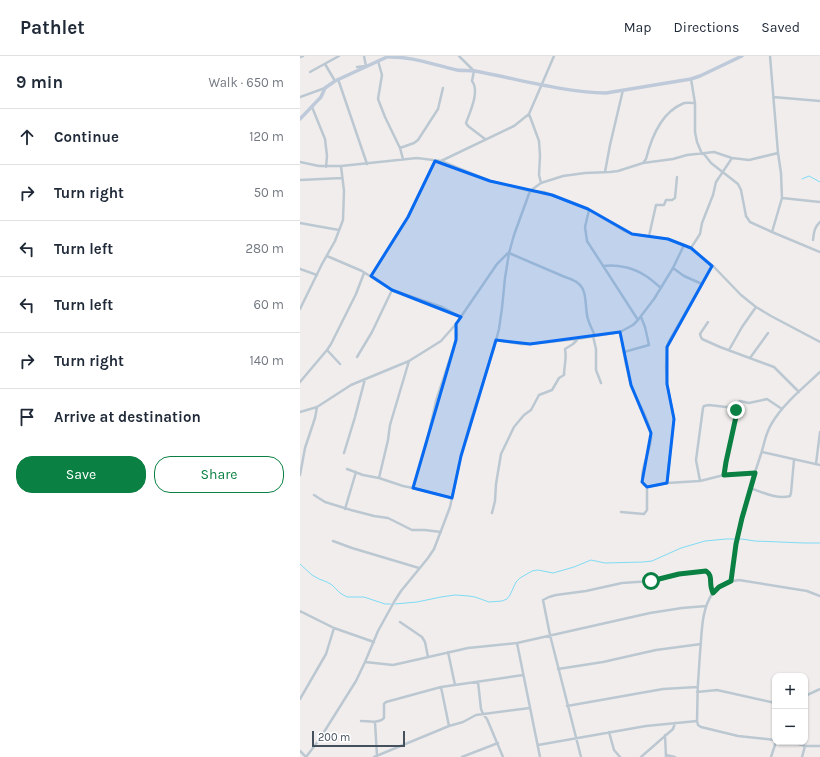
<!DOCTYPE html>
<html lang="en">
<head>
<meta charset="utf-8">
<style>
  body { margin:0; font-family:Karla,sans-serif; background:#f2f2f3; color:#1f2937 }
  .controls { position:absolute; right:12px; bottom:12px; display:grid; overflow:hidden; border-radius:8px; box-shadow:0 1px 3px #0004 }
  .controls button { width:36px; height:36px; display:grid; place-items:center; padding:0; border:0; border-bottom:1px solid #e0e1e3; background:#fff; color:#1f2937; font:20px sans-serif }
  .scale { position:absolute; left:12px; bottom:10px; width:93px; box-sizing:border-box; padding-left:4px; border:2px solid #44515d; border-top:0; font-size:11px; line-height:14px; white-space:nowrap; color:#44515d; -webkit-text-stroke:3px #fff; paint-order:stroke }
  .stop { position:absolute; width:12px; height:12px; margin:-9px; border:3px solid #0b8043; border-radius:50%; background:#fff }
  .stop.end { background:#0b8043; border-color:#fff; box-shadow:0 1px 4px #0008 }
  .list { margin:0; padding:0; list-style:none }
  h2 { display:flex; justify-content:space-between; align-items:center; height:52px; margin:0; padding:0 16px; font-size:17px }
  h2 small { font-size:13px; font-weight:400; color:#747a83 }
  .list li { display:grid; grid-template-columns:26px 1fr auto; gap:12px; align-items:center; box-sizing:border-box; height:56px; padding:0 16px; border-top:1px solid #e0e1e3 }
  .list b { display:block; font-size:15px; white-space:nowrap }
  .list em { font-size:13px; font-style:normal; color:#747a83 }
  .actions { display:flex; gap:8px; padding:12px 16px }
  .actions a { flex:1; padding:9px 0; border:1px solid #0b8043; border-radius:16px; text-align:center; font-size:14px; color:#0b8043 }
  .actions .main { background:#0b8043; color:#fff }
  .icon { flex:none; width:22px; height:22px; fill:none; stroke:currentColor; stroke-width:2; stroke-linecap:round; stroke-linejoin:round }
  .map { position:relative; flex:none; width:520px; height:701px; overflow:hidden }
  header { display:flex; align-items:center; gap:24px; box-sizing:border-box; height:56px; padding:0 20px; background:#fff; border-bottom:1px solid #e0e1e3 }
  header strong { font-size:19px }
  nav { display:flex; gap:22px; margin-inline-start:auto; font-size:14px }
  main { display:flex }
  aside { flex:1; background:#fff }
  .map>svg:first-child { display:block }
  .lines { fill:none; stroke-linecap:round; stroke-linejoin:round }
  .stream { stroke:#7fdbf4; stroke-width:1 }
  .street { stroke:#bcc8d1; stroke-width:2.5 }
  .secondary { stroke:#becad9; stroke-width:3.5 }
  .route { stroke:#0b8043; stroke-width:5 }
  .marked { fill:#076af0; fill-opacity:0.2; stroke:#076af0; stroke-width:3; stroke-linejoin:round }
</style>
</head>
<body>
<header>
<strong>Pathlet</strong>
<nav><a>Map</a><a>Directions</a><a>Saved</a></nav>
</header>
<main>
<aside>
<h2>9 min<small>Walk · 650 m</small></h2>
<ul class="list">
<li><svg class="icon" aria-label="ahead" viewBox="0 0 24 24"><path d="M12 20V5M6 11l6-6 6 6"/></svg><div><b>Continue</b></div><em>120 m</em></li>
<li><svg class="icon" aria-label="right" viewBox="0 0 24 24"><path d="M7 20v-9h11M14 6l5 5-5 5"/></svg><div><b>Turn right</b></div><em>50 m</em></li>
<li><svg class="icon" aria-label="left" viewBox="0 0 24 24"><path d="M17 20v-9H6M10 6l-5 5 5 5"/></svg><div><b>Turn left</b></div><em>280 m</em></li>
<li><svg class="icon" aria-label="left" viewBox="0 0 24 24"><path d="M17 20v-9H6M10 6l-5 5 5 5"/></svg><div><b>Turn left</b></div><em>60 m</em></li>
<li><svg class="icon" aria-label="right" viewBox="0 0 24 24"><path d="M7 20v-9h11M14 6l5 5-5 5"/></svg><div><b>Turn right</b></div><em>140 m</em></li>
<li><svg class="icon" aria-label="arrive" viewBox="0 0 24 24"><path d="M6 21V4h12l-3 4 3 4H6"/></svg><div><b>Arrive at destination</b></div></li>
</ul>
<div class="actions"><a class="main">Save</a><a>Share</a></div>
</aside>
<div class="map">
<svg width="520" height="701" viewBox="0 0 520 701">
  <rect width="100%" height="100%" fill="#f1eded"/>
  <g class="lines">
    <path class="stream" d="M502,123L509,120L520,126
      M0,508L12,519L19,523L27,526L32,529L40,537L47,541H64L85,548H91
      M95,548L117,546L141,541L155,539L169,540L175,541L189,546L202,545L207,543L210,539L216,526L220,522L232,515L238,514L253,517L274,511L291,504L305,507L343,506L352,505L381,492L405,485L426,483H442L455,485L504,487H520"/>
    <path class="street" d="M159,0L174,15L172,25C180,35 170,56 166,67L168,70L185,83
      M470,0L478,97L481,117L482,142L472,176
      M0,1L3,0
      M78,5L82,19L78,43L85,61L100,92L103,103
      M25,8L35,25
      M57,11L66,10L64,0
      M10,16L39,0
      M38,23L67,108
      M391,23L395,47V76L397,86L402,98
      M0,41L25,32
      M473,41L520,45
      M12,51L25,83L27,100L26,111
      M229,58L239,85L240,100L239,119L241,127
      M100,92L114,87L118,84L138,53L143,32
      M404,98L411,107L438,128L441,134L446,160L450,166L472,176L520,196
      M141,105L214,70L229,58L254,0
      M0,106L19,110H41L117,102L141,105L190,125L230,135L244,136L252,139L288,153L323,174L332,178L368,183L391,192L414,211L441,239L456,251L471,260L520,286
      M343,107L346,103C351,83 361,57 382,48C385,46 391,47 395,47
      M305,116L310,89L323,34
      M0,124L42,122
      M482,142L520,146
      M289,154L285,171L287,185L338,264
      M0,167L11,169L39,174
      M349,180L356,149H364L366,144H372L375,142L377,121
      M513,184C514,176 514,172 520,166
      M391,192L400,178L402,167L413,139L416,126L432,102
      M209,197L265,221C289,228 284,240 287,259C288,266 292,273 295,280
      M27,200L62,215L92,234L142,251L161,261
      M303,210C318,208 334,212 346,220C351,223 356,228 361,232
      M373,212L384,220L402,228
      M0,213L17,219
      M71,220L108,161L135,105
      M0,253L22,208L35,185L43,164L44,135L41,110
      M408,266L400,278L401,281L402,283L420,291L474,311L499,336
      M320,276C322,287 324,298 326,309C328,316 329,323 331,330C337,345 349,363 351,378C353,393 337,415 344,429L347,431L367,427L400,425L424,419L455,417
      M293,280L296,293V314L301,327
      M196,284L221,288H230L277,283L320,276L333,269L338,264L354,243L373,212L384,189
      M27,294L40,308
      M429,294L442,271L456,251
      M324,296L349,289L345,271L341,261
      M57,301L72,276L92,234
      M450,302L468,277
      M0,326L27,294L31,288L56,238L64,217
      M0,356L17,351L51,329L109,305L141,285L156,268L197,208L208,197
      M462,396L520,409
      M44,397L55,361L65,323
      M516,408L520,376
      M47,413L63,419L79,422L103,430L113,432L152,442
      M0,419L5,392L15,362L17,351
      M424,419L426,406L437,356L435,352L437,347L440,345L449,347L467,343L482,353
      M79,422L88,384L90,369L109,305
      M400,425L396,404L403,352L404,350L409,349L435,352
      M367,426L374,363L367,328L366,311L367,291L369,285L412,210
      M113,432L127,385L136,345L156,284L157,278L156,268
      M450,432C461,436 479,444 490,440L491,437L494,404
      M14,439L25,446L51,454L74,460L88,462L112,474H125L141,476
      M45,453L56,416
      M321,456L344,458L347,454V431
      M192,457L195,445L196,428L201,398L214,371L224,359L231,354L239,339L252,334L259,322L264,319C264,310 267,302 265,293L273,288L277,284
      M33,485L52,492L119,512
      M431,525C434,504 436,483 442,462C447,440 454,419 461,398C465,386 465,378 472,367C483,348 504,331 520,316
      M0,555L34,572L74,586
      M100,566L122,581L125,586L128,601
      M217,587L240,701
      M148,596L155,629
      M65,606L93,609L102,607L168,592L217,587L350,557L382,552L406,550
      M258,613L303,606L356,594L401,588
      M178,626L181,653L183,658L187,663L203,701
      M141,631L149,670
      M397,636L417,634L475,647
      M505,640L520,633
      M0,643L26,598L34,572
      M267,650L363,633L397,631
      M61,665C68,665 79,668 84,662V648L86,646L141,631L223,619
      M75,666L77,700
      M309,676L314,694L320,701
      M365,679L366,701
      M475,684L438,680L401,671L398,669L397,665C397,642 398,620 400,597C402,577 401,555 412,538C418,529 429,525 439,524L507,535L520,540
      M492,686L505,690H520
      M238,689L346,670L397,665
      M0,695L6,701
      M366,699L375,701
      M6,701L19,684L56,625L65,606L78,575L94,546L101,535L128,502L134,493L144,467L150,451L161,400L171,364L194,292L199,273L202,252L205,222L209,197L214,179L230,135L241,127L263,120L285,117L310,116L318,115L343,107L373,103L387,99L414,96L432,102L449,104L478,97
      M74,701L149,670L163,666L176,659L230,652
      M162,701L198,687
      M281,701L250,579L243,544L249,541L256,539L286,535L322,527L351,525L379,518L407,515C413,519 410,524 411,530C411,532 412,534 413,537
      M341,701L373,673L375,667
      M471,701L476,686
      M502,701L505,690"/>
    <path class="secondary" d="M0,63L21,41L25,32L35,25L87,1C111,0 134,9 157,14C163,15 169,14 175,15C218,23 262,36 306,37L391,23L400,20L442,0"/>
  </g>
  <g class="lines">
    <path class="route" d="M351,525L379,518L406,515C412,519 410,524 411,530C411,532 412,534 413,537L419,531L431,525L436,488L442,462L455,417L424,419L426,406L437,356L436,354"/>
  </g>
  <path class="marked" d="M135,105L190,125L252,139L288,153L332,178L368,183L391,192L412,210L367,291V328L374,363L367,427L347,431L342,426L351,377L331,329L320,276L230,288L196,284L161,400L152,442L113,432L156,284V268L161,261L92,234L71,220L108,161Z"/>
</svg>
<div class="controls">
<button>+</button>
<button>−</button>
</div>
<div class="scale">200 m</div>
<div class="stop" style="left:351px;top:525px"></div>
<div class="stop end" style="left:436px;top:354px"></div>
</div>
</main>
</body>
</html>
